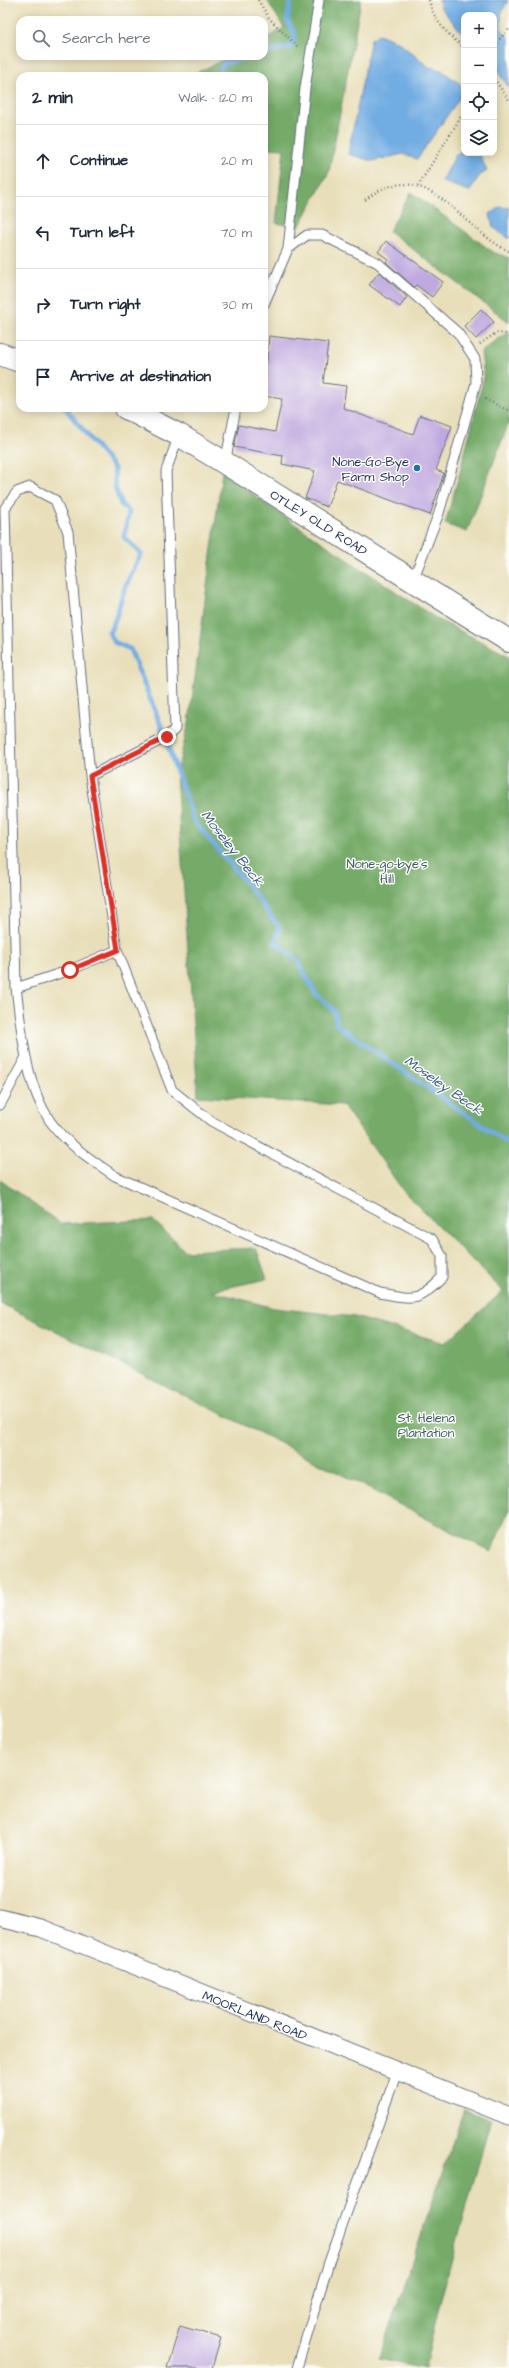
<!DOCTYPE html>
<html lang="en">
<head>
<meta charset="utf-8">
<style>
  body { margin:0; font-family:"Architects Daughter",sans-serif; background:#f6f6f7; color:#1f2937 }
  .controls { position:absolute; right:12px; top:12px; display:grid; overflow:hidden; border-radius:8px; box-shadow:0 2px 10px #0003 }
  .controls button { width:36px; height:36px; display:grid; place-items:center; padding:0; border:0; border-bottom:1px solid #e0e1e3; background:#fff; color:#1f2937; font:20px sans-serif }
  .stop { position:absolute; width:12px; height:12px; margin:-9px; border:3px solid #d93025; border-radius:50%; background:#fff }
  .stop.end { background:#d93025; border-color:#fff; box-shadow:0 1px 4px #0008 }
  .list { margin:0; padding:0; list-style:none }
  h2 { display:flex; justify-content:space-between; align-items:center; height:52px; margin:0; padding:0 16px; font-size:17px }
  h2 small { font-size:13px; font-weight:400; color:#747a83 }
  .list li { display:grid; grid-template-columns:26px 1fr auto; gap:12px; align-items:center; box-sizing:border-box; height:72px; padding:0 16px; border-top:1px solid #e0e1e3 }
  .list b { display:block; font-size:15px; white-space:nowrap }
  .list em { font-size:13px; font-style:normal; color:#747a83 }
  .icon { flex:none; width:22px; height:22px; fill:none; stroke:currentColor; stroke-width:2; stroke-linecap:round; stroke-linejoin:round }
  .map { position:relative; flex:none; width:509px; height:2368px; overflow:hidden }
  .search { position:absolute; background:#fff; box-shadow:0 2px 10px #0003; left:16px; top:16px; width:252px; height:44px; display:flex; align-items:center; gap:10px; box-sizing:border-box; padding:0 14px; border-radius:12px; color:#747a83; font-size:15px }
  .panel { position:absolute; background:#fff; box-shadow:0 2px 10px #0003; left:16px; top:72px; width:252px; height:340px; border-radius:12px }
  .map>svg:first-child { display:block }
  .forest { fill:#74aa68; stroke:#486c63 }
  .water { fill:#71ace2; stroke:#466ea0 }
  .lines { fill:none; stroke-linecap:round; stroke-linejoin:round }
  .stream { stroke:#71ace2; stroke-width:5 }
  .building { fill:#bfa9e0 }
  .service-casing { stroke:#636d7e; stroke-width:11 }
  .minor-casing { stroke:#636d7e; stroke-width:19 }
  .tertiary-casing { stroke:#636d7e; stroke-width:24 }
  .path { stroke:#636d7e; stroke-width:2.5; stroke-dasharray:1 3; stroke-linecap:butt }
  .service { stroke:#fff; stroke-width:9 }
  .minor { stroke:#fff; stroke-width:17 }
  .tertiary { stroke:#fff; stroke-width:22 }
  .route { stroke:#d93025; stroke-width:5 }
  .poi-dot { fill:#1f6fb2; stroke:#fdfcf7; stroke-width:1.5 }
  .labels { text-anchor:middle; stroke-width:3; stroke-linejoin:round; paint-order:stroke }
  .poi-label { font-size:13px; fill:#1b2f5e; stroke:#fdfcf7; text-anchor:end }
  .street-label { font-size:13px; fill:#1b2f5e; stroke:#fdfcf7 }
  .park-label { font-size:13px; fill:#3e5c66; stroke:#fdfcf7 }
  .water-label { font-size:14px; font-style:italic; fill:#395b8c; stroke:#fdfcf7 }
</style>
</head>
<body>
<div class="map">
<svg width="509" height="2368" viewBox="0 0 509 2368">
  <rect width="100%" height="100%" fill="#fdfcf7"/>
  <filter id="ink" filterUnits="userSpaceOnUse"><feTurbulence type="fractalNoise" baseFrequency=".025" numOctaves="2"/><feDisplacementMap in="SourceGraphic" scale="8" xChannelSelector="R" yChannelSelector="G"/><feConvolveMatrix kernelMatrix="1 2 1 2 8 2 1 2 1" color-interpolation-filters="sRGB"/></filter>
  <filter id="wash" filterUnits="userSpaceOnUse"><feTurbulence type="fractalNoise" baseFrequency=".012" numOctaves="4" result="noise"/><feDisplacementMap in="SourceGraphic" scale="16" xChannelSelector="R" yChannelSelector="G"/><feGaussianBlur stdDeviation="0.9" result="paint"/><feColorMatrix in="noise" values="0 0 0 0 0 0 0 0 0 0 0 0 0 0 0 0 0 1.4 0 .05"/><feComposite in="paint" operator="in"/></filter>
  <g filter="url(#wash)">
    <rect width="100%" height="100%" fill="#e8dfba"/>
    <path class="forest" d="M267,0H361L329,172L299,227L276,223L284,149L264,148V76H190L231,56H264V40L284,28Z
      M411,192L493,252L509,258V322L389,231Z
      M509,331V422L467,532L445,524L460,472L484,377L481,352Z
      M222,472L296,525L437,619L509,656V1509L491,1552L298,1452L0,1303V1180L61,1224L153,1220L185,1251L256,1248L267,1279L211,1291L274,1308L355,1317L445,1343L503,1291L404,1192L343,1105L198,1096L176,775L189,723Z
      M464,2109L491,2119L438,2310L425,2368L379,2358Z"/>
    <path class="water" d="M439,0H508L501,14V29L509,38V88L494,66V15H464V35L441,8Z
      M379,34L398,42L429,67L441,70L463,86V93L417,159L403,154L373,161L348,154L371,39Z
      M464,148V153H479L487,171L479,176L470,191L442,182L455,156Z
      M500,207L509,208V239L493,227L490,214Z"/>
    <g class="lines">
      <path class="stream" d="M264,54L292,46L295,34L287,20L291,0
        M218,76L223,64L254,56
        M65,408L114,468L115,487L121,504L129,512L124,537L141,554C135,566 128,579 124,591C118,606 118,619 109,632L114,642L130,649L160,723L194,821L248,885L280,929L275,943L297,959L315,993L334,1010L337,1025L509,1144"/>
    </g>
    <g id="blocks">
      <path class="building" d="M386,241L443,282L432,297L416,285L414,287L386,262L388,259L378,252Z
        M379,272L407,297L400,307L369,285Z
        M481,309L494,322L476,339L464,326Z
        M269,336L328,343L323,383L346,386L343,408L413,434L420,415L452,426L436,470L444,473L430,515L337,480L327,507L305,498L315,471L282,464L283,456L234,447L239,425L275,432L282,399L264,396Z
        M180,2326L221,2338L212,2368H167Z"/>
    </g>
  </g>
  <g filter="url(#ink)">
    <use href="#blocks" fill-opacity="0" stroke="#636d7e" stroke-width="1"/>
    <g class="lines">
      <g class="service-casing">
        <path id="service" d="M288,249L305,88L319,0
          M264,304L288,249L307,235H322L378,263L458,333L475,359L476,383L439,513L413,580
          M225,463L236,408
          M30,487L55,500L68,532L90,776L117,950L172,1090L211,1121L432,1239L442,1256V1277C418,1302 412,1299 380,1293L115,1176C93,1161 65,1143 50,1121C25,1083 22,1032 16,988L5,508L17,492Z
          M90,776L167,737L175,729L166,471L179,435
          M16,988L70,970L117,950
          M0,1105L26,1057
          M297,2368L329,2262L397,2072"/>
      </g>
      <g class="minor-casing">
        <path id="minor" d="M0,1918L41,1928L509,2116"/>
      </g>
      <g class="tertiary-casing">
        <path id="tertiary" d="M0,354L20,361
          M126,408L179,435L225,463L509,641"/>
      </g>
      <path class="path" d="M258,0L269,18L298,47
        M429,0C434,22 448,34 464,48
        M494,45L509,29
        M494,79L509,100
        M418,186L464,112
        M365,200C426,151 461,230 509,251
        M480,344L496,333L509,334
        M485,399L509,411"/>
      <use href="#service" class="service"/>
      <use href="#minor" class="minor"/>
      <use href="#tertiary" class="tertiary"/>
    </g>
  </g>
  <g class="lines" filter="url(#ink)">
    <path class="route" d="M70,970L118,950L90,776L167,737"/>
  </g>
  <circle class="poi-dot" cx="417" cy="468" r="4"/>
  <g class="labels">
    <g class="poi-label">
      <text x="409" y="466">None-Go-Bye<tspan x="409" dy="15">Farm Shop</tspan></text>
    </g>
    <g class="street-label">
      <text transform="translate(319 522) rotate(32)" y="5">OTLEY OLD ROAD</text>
      <text transform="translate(255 2015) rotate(22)" y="5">MOORLAND ROAD</text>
    </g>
    <g class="park-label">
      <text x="387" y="868">None-go-bye's<tspan x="387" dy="15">Hill</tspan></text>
      <text x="426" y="1422">St. Helena<tspan x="426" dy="15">Plantation</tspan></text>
    </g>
    <g class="water-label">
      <text transform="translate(233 848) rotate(52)" y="5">Moseley Beck</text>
      <text transform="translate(444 1085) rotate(35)" y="5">Moseley Beck</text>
    </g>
  </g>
</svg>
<div class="controls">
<button>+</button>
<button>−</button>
<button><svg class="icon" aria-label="locate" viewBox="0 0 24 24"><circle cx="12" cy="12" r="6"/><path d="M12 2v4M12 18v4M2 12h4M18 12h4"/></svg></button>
<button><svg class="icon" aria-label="layers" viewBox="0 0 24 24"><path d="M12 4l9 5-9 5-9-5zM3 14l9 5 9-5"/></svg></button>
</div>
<div class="stop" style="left:70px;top:970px"></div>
<div class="stop end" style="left:167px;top:737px"></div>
<div class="search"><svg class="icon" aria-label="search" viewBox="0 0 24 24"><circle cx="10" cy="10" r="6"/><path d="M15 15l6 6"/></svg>Search here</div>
<section class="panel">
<h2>2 min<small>Walk · 120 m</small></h2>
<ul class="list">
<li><svg class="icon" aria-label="ahead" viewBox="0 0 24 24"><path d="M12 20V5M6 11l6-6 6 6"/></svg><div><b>Continue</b></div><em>20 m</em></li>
<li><svg class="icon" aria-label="left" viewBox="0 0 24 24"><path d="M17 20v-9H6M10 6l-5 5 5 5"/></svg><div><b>Turn left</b></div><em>70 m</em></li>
<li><svg class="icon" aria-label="right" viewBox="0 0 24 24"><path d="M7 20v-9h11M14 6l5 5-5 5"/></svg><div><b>Turn right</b></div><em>30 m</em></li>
<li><svg class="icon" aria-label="arrive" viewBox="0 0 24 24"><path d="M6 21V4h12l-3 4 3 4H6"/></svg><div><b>Arrive at destination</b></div></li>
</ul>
</section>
</div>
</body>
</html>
